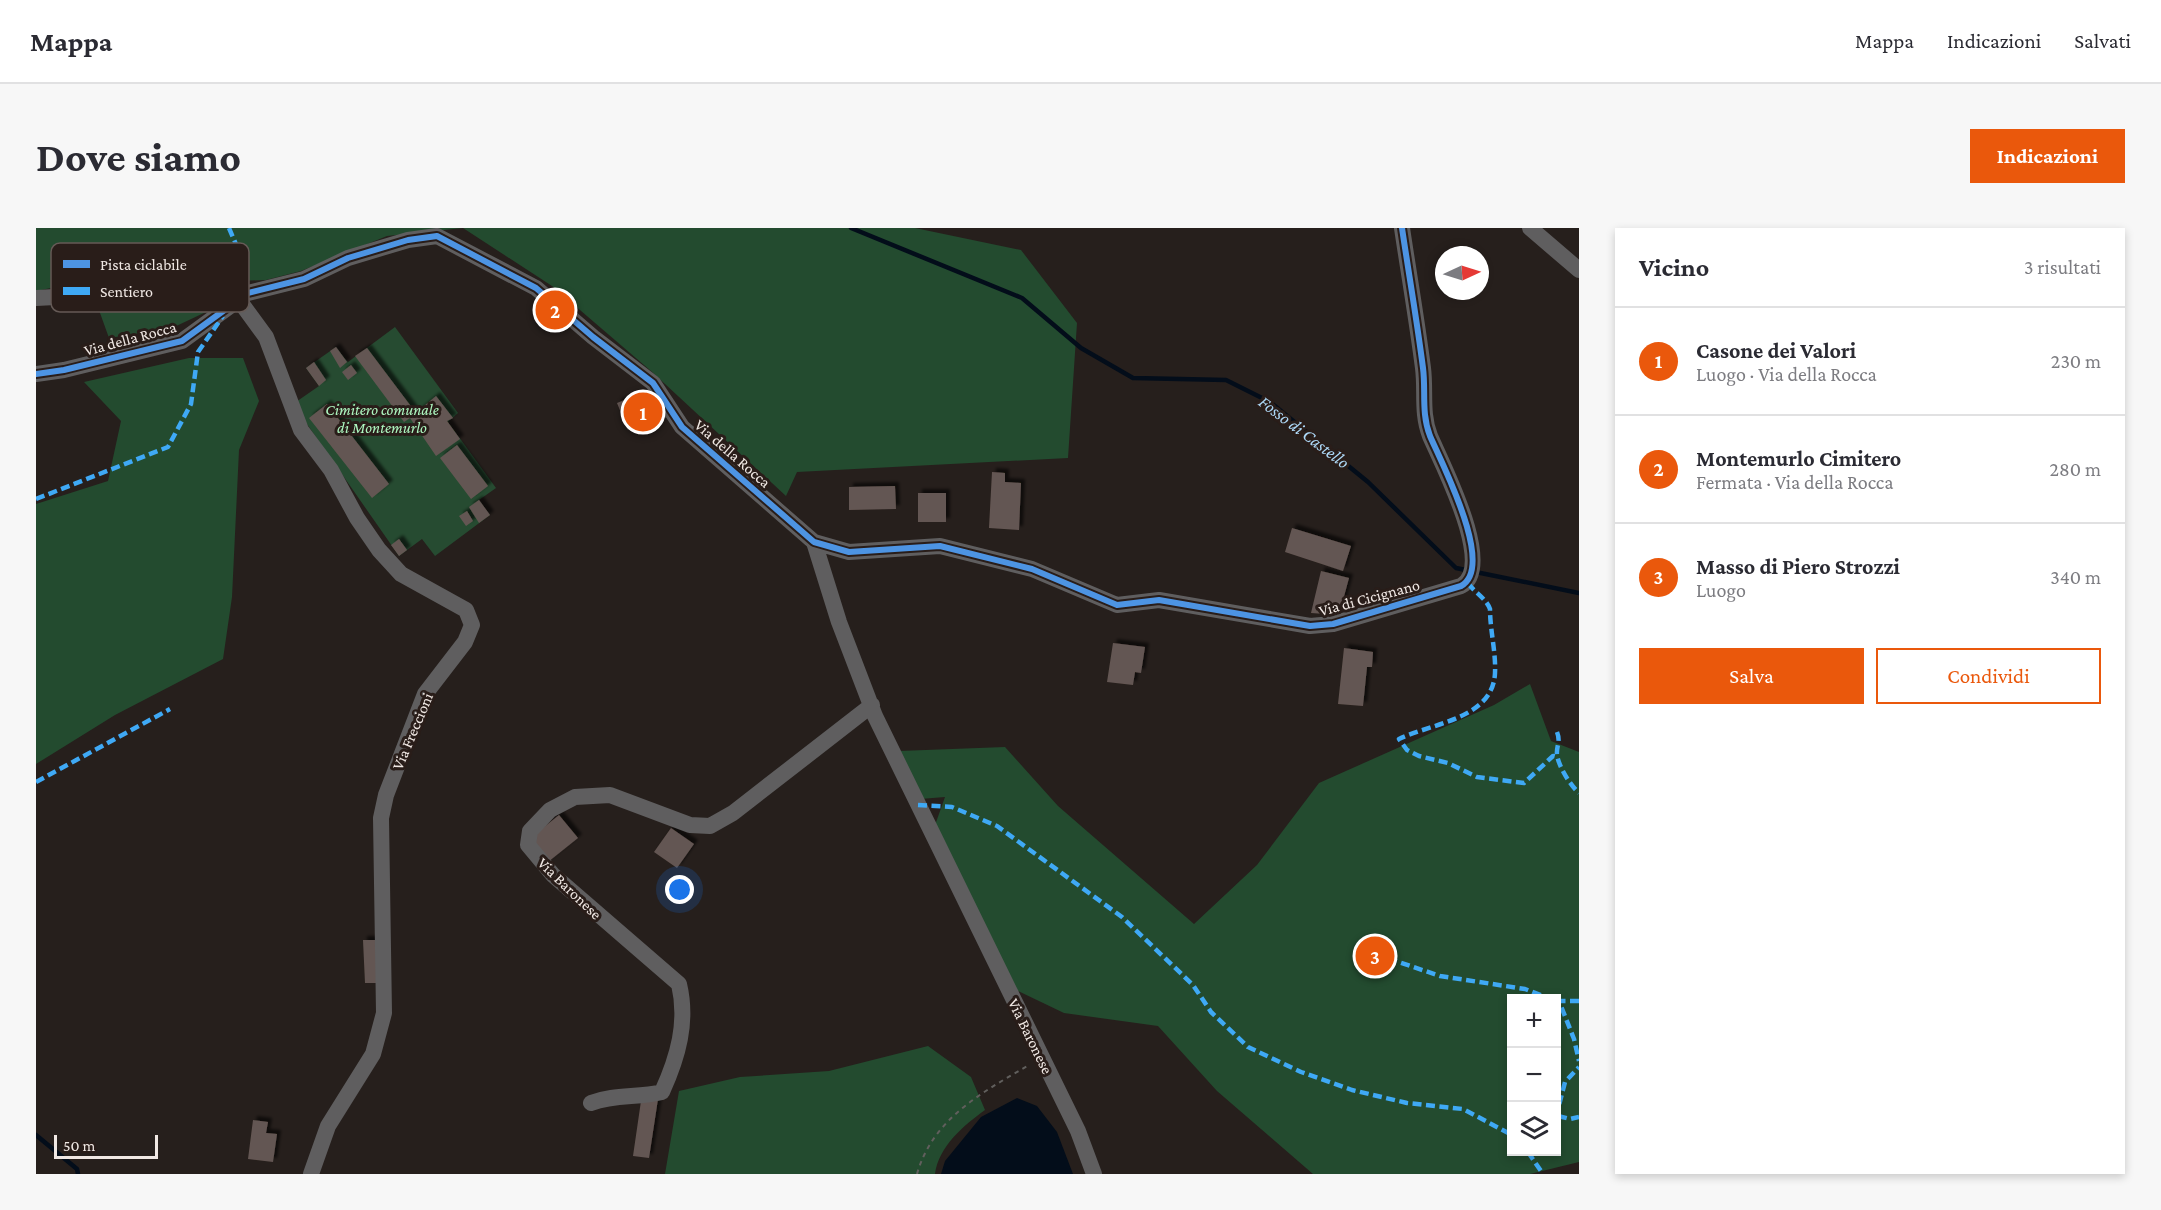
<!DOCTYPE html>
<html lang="it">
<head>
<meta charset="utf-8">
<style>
  body { margin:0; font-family:"Crimson Pro",serif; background:#f7f7f7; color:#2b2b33 }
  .controls { position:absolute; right:18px; bottom:18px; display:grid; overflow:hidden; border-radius:0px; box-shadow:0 3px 9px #0003 }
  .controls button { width:54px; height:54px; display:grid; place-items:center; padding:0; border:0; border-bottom:2px solid #e1e1e2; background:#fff; color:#2b2b33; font:30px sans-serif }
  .compass { position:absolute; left:1399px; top:18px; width:54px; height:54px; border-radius:50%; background:#fff; box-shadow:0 3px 9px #0003; rotate:86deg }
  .scale { position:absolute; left:18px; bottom:15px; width:104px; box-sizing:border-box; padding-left:6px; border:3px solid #f0e8e4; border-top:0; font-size:16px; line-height:21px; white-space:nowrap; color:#f0e8e4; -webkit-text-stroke:4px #291d19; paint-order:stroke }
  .you { position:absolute; left:644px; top:662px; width:21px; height:21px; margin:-15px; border:4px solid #fff; border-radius:50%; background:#1a73e8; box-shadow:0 0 0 9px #1a73e833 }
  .badge { display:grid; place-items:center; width:39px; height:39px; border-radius:50%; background:#ea580c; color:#fff; font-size:20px; font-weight:700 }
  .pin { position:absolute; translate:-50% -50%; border:3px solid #fff; box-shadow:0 2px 6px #0006 }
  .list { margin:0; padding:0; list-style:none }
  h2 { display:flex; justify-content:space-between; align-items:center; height:78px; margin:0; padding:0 24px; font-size:26px }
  h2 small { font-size:20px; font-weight:400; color:#7c7c81 }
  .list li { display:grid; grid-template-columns:39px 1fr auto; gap:18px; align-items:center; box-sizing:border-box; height:108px; padding:0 24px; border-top:2px solid #e1e1e2 }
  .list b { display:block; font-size:22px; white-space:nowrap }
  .list p { margin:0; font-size:20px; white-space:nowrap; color:#7c7c81 }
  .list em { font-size:20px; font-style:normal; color:#7c7c81 }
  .actions { display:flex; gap:12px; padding:18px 24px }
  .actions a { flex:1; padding:14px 0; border:2px solid #ea580c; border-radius:0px; text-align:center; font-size:21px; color:#ea580c }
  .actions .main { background:#ea580c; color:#fff }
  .icon { flex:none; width:33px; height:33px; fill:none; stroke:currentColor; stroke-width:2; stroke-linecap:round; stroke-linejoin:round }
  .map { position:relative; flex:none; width:1543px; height:946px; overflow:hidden; border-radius:0px }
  header { display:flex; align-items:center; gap:36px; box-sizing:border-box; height:84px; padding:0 30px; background:#fff; border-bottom:2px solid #e1e1e2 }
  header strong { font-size:28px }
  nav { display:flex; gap:33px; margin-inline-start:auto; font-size:21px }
  .intro { display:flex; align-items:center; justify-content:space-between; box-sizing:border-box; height:144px; padding:0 36px }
  h1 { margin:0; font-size:42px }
  .button { padding:15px 27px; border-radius:0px; background:#ea580c; color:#fff; font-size:21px; font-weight:700 }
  main { display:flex; gap:36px; padding:0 36px }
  aside { flex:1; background:#fff; border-radius:0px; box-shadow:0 3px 9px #0003 }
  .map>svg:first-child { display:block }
  .green { fill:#264b31 }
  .forest { fill:#234b2f; fill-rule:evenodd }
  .water { fill:#030d1a }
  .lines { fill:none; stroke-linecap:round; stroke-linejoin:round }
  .stream { stroke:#030d1a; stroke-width:4.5 }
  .building { fill:#645652; filter:url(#shadow) }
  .path { stroke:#615f5d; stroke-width:2; stroke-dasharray:4.5 4.5; stroke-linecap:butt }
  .street { stroke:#5f5e5f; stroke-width:16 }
  .quiet { stroke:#3fa9f5; stroke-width:4.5; stroke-dasharray:9 4.5; stroke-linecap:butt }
  .cycleway-casing { stroke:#291d19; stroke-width:10 }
  .cycleway { stroke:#4d94e3; stroke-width:6 }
  .labels { text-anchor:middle; stroke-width:6; stroke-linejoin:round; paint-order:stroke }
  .street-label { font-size:16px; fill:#f0e8e4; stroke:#291d19 }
  .park-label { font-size:16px; font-style:italic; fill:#aef8c1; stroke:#291d19 }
  .water-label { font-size:18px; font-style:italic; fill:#add8f7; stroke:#291d19 }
  .key { fill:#291d19; stroke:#655a56; stroke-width:1.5 }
  .key-label { font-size:16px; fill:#f0e8e4 }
</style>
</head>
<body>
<header>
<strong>Mappa</strong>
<nav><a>Mappa</a><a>Indicazioni</a><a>Salvati</a></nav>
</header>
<div class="intro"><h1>Dove siamo</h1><a class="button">Indicazioni</a></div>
<main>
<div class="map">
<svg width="1543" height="946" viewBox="0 0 1543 946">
  <defs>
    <filter id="shadow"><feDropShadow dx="4" dy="-4" stdDeviation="1.5" flood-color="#0009"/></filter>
  </defs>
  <rect width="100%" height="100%" fill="#261f1c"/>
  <path class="green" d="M131,44L188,69L187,76L136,100L73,110L59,71Z
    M359,99L422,185L412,194L460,260L443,272L454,287L399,328L386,311L363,328L257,176L283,158L270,140L300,119L312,134Z"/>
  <path class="forest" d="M0,0H879L985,22L1041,95L1032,230L761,244L750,268L615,143L516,58L427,0L351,8L265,43L230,52L200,53L166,40L124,30L45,54L0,63Z
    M153,130H207L223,173L203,222L196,369L187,431L79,487L0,536V276L72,253L85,193L48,154Z
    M1494,456L1515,513L1543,524V934L1494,946H1277L1181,863L1122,798L1028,785L980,762L898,600L909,569L884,571L863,523L969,519L1022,578L1158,696L1221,637L1283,555L1458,477ZM1476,770H1520V924H1476Z
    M892,818L935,849L949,882C927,898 903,918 899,946H629L643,863L704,849L793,843Z"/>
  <path class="water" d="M981,870L1001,878L1021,904L1037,946H905L909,933L945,889Z"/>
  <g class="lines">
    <path class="stream" d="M815,0L986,70L1045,120L1097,150L1190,152L1234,174L1332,254L1420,340L1543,365
      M0,907L41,941L42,946"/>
  </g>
  <path class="building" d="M300,119L311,134L304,140L294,123Z
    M331,120L380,185L400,168L417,190L411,193L424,211L400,228L374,190L368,194L319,128Z
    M278,134L290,152L283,158L270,140Z
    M315,137L321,145L312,152L306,144Z
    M606,165L612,180L622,174L632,188L619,196L616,193L592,202L581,175Z
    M291,176L353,256L336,270L273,190Z
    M421,217L452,258L435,271L404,230Z
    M956,244L969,245V254L985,255L983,302L953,300Z
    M859,258L860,281L813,282V259Z
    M882,265H910V294H882Z
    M443,272L454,287L443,295L433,279Z
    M431,283L437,293L430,298L423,288Z
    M1256,300L1315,318L1307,343L1249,324Z
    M363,311L371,322L363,328L355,317Z
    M1285,343L1313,350L1303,387L1275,385Z
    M1077,415L1109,419L1105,445L1099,444L1097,457L1071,454Z
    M1308,420L1337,424L1336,439H1331L1327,478L1302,476Z
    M523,587L542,610L512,634L497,615L502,604Z
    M635,600L658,616L641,640L618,624Z
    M327,712H341L342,755H329Z
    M622,871L613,930L597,928L605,873Z
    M217,892L232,894L230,905L241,906L237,934L212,931Z"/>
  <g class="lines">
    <path class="path" d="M881,946C897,890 947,864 993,837"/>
    <path class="street" d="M1494,0L1543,42
      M0,70L19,69L60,59L129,37L168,51L200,68L230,109L265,202L295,242L321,290L343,322L365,346L430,382L436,397L429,414L389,466L350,567L345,590L348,785L337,826L292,898L275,946
      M0,146L28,142L146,113L194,78L200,68L268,51L312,30L372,12L401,8L500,60L557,109L617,155L646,199L778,314L813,324L904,318L996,341L1081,377L1123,372L1274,398L1297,396L1425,358C1460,339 1406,236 1394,208C1385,185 1390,163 1387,140C1381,93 1373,47 1366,0
      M778,314L803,394L839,488L1042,903L1058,946
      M555,875C579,866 602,870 626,864C642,829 652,794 643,756L517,647L492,617L494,603L514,582L539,569L574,567L654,597L674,598L697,585L836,477"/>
    <path class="quiet" d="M193,0L208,35L200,68
      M0,271L132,219L155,176L162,124L187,88
      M1432,355C1438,364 1450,370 1454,381C1454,402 1460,424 1459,445C1457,491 1396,495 1363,511L1371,522L1383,528L1412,535L1441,549L1488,555L1517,528L1521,529
      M1521,504C1525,514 1520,518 1521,527C1523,539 1534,557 1543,565
      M0,554L134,481
      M882,577L916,579L961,598L1086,689L1157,757L1175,784L1212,819L1265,844L1316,862L1371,875L1427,881L1476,907
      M1327,739L1351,730L1404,748L1489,761L1512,770
      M1543,773H1523L1538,811L1543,833
      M1522,888L1534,891L1543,889
      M1520,889L1529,854L1543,839
      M1492,924L1507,946"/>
    <g class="cycleway-casing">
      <path id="cycleway" d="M0,146L28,142L146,113L194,78L200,68L268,51L312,30L372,12L401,8L500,60L557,109L617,155L646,199L778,314L813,324L904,318L996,341L1081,377L1123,372L1274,398L1297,396L1425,358C1460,339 1406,236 1394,208C1385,185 1390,163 1387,140C1381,93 1373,47 1366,0"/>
    </g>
    <use href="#cycleway" class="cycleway"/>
  </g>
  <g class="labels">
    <g class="street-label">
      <text transform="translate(94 110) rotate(-15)" y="6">Via della Rocca</text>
      <text transform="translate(697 225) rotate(41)" y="6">Via della Rocca</text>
      <text transform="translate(1333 369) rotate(-15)" y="6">Via di Cicignano</text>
      <text transform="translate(376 503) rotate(-67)" y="6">Via Freccioni</text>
      <text transform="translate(534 660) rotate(44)" y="6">Via Baronese</text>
      <text transform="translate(995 808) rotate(64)" y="6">Via Baronese</text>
    </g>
    <g class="park-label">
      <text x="346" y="187">Cimitero comunale<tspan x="346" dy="18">di Montemurlo</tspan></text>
    </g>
    <g class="water-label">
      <text transform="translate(1268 204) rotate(37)" y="6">Fosso di Castello</text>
    </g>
  </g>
  <rect x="15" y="15" width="198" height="69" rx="9" class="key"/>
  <rect x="27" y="32" width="27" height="8" fill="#4d94e3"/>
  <rect x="27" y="59" width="27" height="8" fill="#3fa9f5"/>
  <g class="key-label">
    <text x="64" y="42">Pista ciclabile</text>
    <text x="64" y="69">Sentiero</text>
  </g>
</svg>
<div class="controls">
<button>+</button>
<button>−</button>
<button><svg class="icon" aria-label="layers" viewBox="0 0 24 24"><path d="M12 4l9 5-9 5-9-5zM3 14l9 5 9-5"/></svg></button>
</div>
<svg class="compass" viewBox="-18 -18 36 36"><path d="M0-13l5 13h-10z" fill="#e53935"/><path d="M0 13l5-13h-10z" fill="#7c7c81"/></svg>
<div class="scale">50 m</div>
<div class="you"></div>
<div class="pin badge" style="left:607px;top:184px">1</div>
<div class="pin badge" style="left:519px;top:82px">2</div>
<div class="pin badge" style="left:1339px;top:728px">3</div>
</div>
<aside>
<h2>Vicino<small>3 risultati</small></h2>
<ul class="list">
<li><span class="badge">1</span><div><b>Casone dei Valori</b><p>Luogo · Via della Rocca</p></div><em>230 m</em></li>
<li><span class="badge">2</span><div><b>Montemurlo Cimitero</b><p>Fermata · Via della Rocca</p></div><em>280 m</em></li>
<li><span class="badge">3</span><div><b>Masso di Piero Strozzi</b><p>Luogo</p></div><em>340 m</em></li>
</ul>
<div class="actions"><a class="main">Salva</a><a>Condividi</a></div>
</aside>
</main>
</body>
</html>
